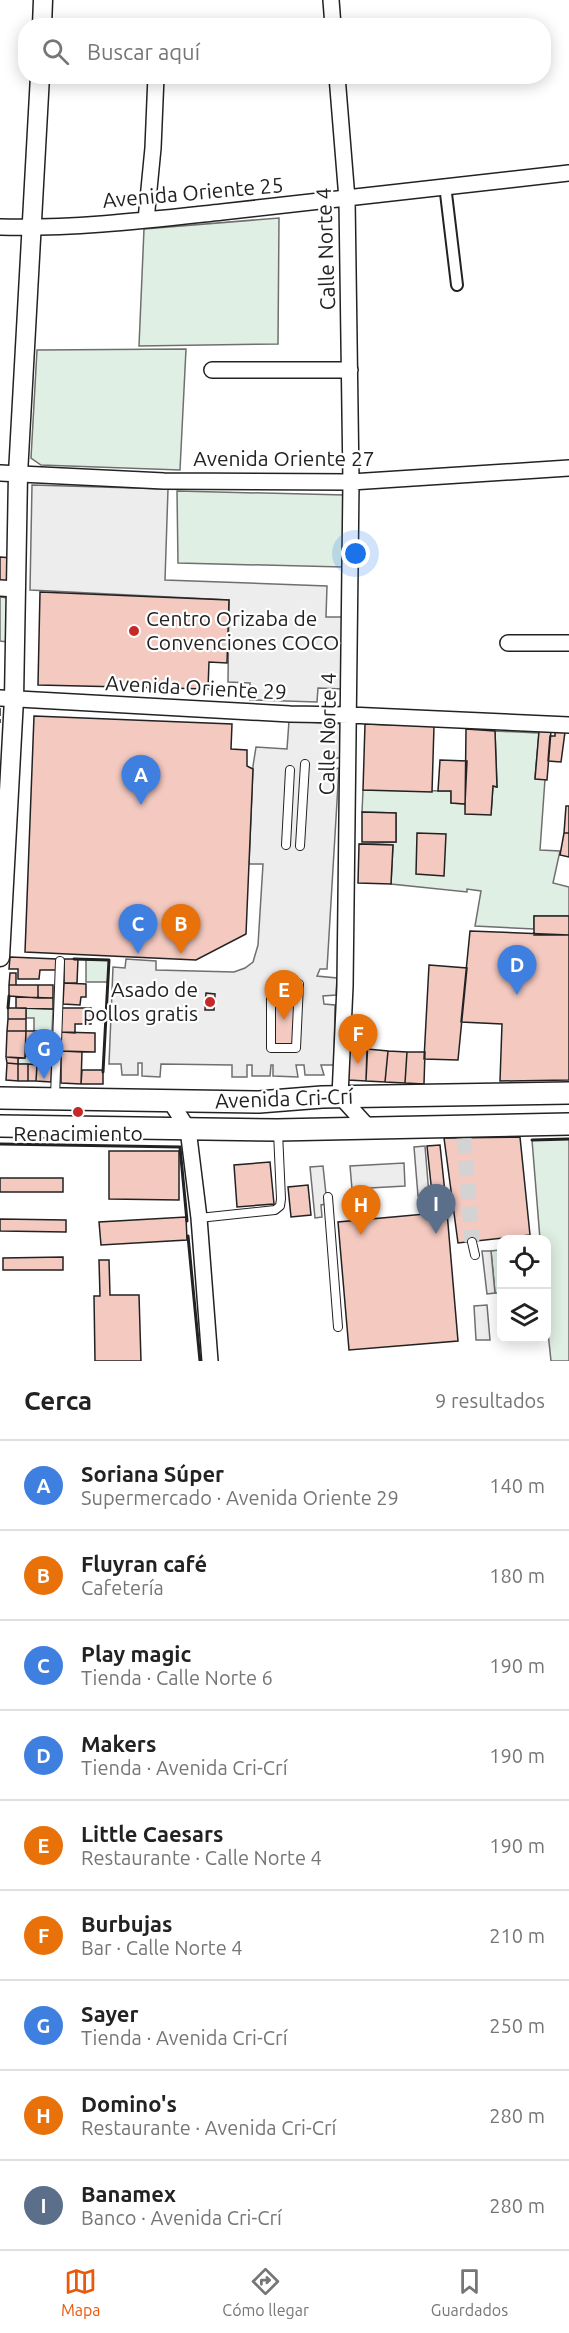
<!DOCTYPE html>
<html lang="es">
<head>
<meta charset="utf-8">
<style>
  body { margin:0; font-family:Ubuntu,sans-serif; background:#f6f6f6; color:#222 }
  .controls { position:absolute; right:18px; bottom:18px; display:grid; overflow:hidden; border-radius:12px; box-shadow:0 3px 15px #0003 }
  .controls button { width:54px; height:54px; display:grid; place-items:center; padding:0; border:0; border-bottom:2px solid #e0e0e0; background:#fff; color:#222; font:30px sans-serif }
  .you { position:absolute; left:356px; top:554px; width:21px; height:21px; margin:-15px; border:4px solid #fff; border-radius:50%; background:#1a73e8; box-shadow:0 0 0 9px #1a73e833 }
  .badge { display:grid; place-items:center; width:39px; height:39px; border-radius:50%; background:#ea580c; color:#fff; font-size:20px; font-weight:700 }
  .pin { position:absolute; translate:-50% -50px; filter:drop-shadow(0 2px 3px #0008) }
  .pin::after { content:''; position:absolute; top:32px; width:21px; height:18px; background:inherit; clip-path:polygon(0 0,100% 0,50% 100%) }
  .list { margin:0; padding:0; list-style:none }
  h2 { display:flex; justify-content:space-between; align-items:center; height:78px; margin:0; padding:0 24px; font-size:26px }
  h2 small { font-size:20px; font-weight:400; color:#767676 }
  .list li { display:grid; grid-template-columns:39px 1fr auto; gap:18px; align-items:center; box-sizing:border-box; height:90px; padding:0 24px; border-top:2px solid #e0e0e0 }
  .list b { display:block; font-size:22px; white-space:nowrap }
  .list p { margin:0; font-size:20px; white-space:nowrap; color:#767676 }
  .list em { font-size:20px; font-style:normal; color:#767676 }
  .icon { flex:none; width:33px; height:33px; fill:none; stroke:currentColor; stroke-width:2; stroke-linecap:round; stroke-linejoin:round }
  .map { position:relative; flex:none; width:569px; height:1361px; overflow:hidden }
  .search { position:absolute; background:#fff; box-shadow:0 3px 15px #0003; left:18px; right:18px; top:18px; height:66px; display:flex; align-items:center; gap:15px; box-sizing:border-box; padding:0 21px; border-radius:24px; color:#767676; font-size:22px }
  .sheet { height:888px; background:#fff }
  nav { display:flex; justify-content:space-around; align-items:center; box-sizing:border-box; height:84px; border-top:2px solid #e0e0e0; background:#fff; font-size:16px; color:#767676 }
  nav a { display:grid; justify-items:center; gap:3px }
  nav .on { color:#ea580c }
  .map>svg:first-child { display:block }
  .green { fill:#e0efe3; stroke:#6f6f6f; stroke-width:1.5 }
  .parking { fill:#ededed; stroke:#6f6f6f; stroke-width:1.5 }
  .building { fill:#f3c9c0; stroke:#222; stroke-width:1.5 }
  .lines { fill:none; stroke-linecap:round; stroke-linejoin:round }
  .minor-tunnel { stroke:#d3d3d3; stroke-width:15; stroke-dasharray:15 8; stroke-linecap:butt }
  .service-casing { stroke:#222; stroke-width:10 }
  .pedestrian-casing { stroke:#222; stroke-width:14 }
  .minor-casing { stroke:#222; stroke-width:18 }
  .tertiary-casing { stroke:#222; stroke-width:21 }
  .secondary-casing { stroke:#222; stroke-width:24 }
  .service { stroke:#fff; stroke-width:8 }
  .pedestrian { stroke:#fff; stroke-width:10 }
  .minor { stroke:#fff; stroke-width:15 }
  .tertiary { stroke:#fff; stroke-width:18 }
  .secondary { stroke:#fff; stroke-width:21 }
  .fence { stroke:#222; stroke-width:1.5; stroke-dasharray:8 3; stroke-linecap:butt }
  .wall { stroke:#222; stroke-width:3 }
  .poi-dot { fill:#c62828; stroke:#fff; stroke-width:2 }
  .labels { text-anchor:middle; stroke-width:4.5; stroke-linejoin:round; paint-order:stroke }
  .street-label { font-size:21px; fill:#222; stroke:#fff }
  .poi-label { font-size:21px; fill:#222; stroke:#fff; text-anchor:start }
</style>
</head>
<body>
<div class="map">
<svg width="569" height="1361" viewBox="0 0 569 1361">
  <rect width="100%" height="100%" fill="#fff"/>
  <path class="green" d="M279,218L278,344L139,346L144,229Z
    M186,349L180,470L41,465L31,458L37,350Z
    M177,491L345,495L343,567L178,563Z
    M0,597L9,598L7,642L0,641Z
    M495,731L539,733L535,778L545,779L540,850L560,851L553,883L569,887V916H534V929L475,926L481,891L467,889V892L391,884L393,845L359,844L396,842V813L362,812L363,790L451,791V803L465,804L466,814H491L493,786L497,787Z
    M86,959L109,960L108,982H86Z
    M26,1008L53,1009L52,1032H34V1018H26Z
    M25,1056L49,1057L48,1065L18,1064V1058H25Z
    M569,1139V1361H551L546,1313V1240L540,1239L532,1140Z
    M499,1250L501,1293H495L491,1251Z"/>
  <path class="parking" d="M32,485L168,489L165,580L327,586L326,617H344V689L318,688L317,702L250,700V683L228,682L229,600L30,590Z
    M289,721L343,724L345,758H331V770L339,768L327,969H320L317,976L337,978L336,995L323,996L324,1004L335,1005L334,1065H321L324,1075H305L304,1065H296L298,1077L273,1076V1065H271L270,1076H252V1065H247V1077H232V1065L161,1064L160,1077L142,1076V1063H138V1075H122L121,1064H109L113,967L125,968L126,959L156,961V970L234,972L245,968L253,962L258,945L263,864H249L253,766L256,747L287,749Z
    M425,1146L429,1195L418,1196L414,1147Z
    M404,1163L405,1186L352,1189L350,1166Z
    M323,1166L327,1204L321,1205L322,1217L315,1218L310,1167Z
    M482,1251H491L495,1293L487,1294Z
    M487,1305L490,1340H476L474,1306Z"/>
  <path class="building" d="M0,557L12,558L11,582L0,581Z
    M40,592L229,600L227,663L209,662L208,689L38,685Z
    M34,716L232,724L231,749L247,750V766L253,769L246,934L196,960L25,952Z
    M365,724L434,726L432,792L363,790Z
    M466,729L495,731L497,787L493,786L491,815L465,814Z
    M539,731H551L547,780L535,779Z
    M555,732H565L561,762L548,761L550,736H555Z
    M440,760L467,761L465,804L451,803V791H438Z
    M566,806H569V833H564Z
    M362,812L396,813V842H362Z
    M417,833L446,834L444,876L416,874Z
    M564,833H569V857L560,855Z
    M359,844L393,845L391,884L358,883Z
    M534,916H569V935H534Z
    M470,931L569,935V1080L500,1081L502,1024L461,1022Z
    M10,957L57,959L56,970H40L39,979H18V969H9Z
    M64,959H78L77,983H64Z
    M429,965L467,968L458,1060L424,1059Z
    M10,973H16V985H9Z
    M64,983L86,984V997H81L80,1005L63,1004Z
    M9,985H38V998L9,996Z
    M38,985H53V998H38Z
    M271,991L299,993L296,1048H271Z
    M206,993L215,994L214,1010H205Z
    M16,997L53,998V1009L16,1008Z
    M8,1008H26V1019H8Z
    M62,1008H91V1024H75V1033L61,1032Z
    M8,1019H26V1031H7Z
    M7,1031H26L25,1058L6,1057Z
    M26,1031H38V1056H25Z
    M61,1032L95,1033V1052L61,1051Z
    M350,1036L368,1039L366,1081L348,1080Z
    M367,1049L388,1051L385,1082L366,1081Z
    M61,1051L82,1052L81,1084L61,1083Z
    M388,1051L407,1052L405,1083L385,1082Z
    M407,1052H425L424,1084L405,1083Z
    M6,1057L18,1058V1064L7,1063Z
    M49,1057H52L51,1082L36,1081L37,1065H48Z
    M7,1063L18,1064V1081L6,1080Z
    M18,1064H28V1081H18Z
    M28,1064L37,1065L36,1081H28Z
    M82,1070H103V1084H81Z
    M520,1137L530,1235L458,1243L444,1138Z
    M440,1145L447,1212L434,1213L427,1146Z
    M109,1151H179V1200L109,1199Z
    M270,1162L274,1204L237,1207L234,1165Z
    M0,1178H63V1192H0Z
    M308,1185L311,1215L291,1217L288,1187Z
    M447,1212L458,1341L349,1350L338,1222Z
    M186,1217L187,1240L101,1245L99,1222Z
    M0,1219L66,1220V1232L0,1231Z
    M63,1257V1270H3V1258Z
    M99,1260H109L110,1295H139L141,1361H95L94,1296H100Z"/>
  <g class="lines">
    <path class="minor-tunnel" d="M464,1138L472,1242"/>
    <g class="service-casing">
      <path id="service" d="M286,845L290,770
        M300,846L305,764
        M271,984V1048H296L299,984
        M55,1097L60,961
        M328,1197L338,1327
        M199,1218L275,1210L280,1206L281,1199L278,1132
        M472,1242L475,1255"/>
    </g>
    <g class="pedestrian-casing">
      <path id="pedestrian" d="M445,185L457,285"/>
    </g>
    <g class="minor-casing">
      <path id="minor" d="M331,0L333,26
        M337,76L347,199L351,482L345,986L340,1096L369,1128
        M146,220L153,148L156,76
        M0,227C74,229 148,220 222,212C338,200 453,185 569,173
        M212,370H350
        M0,473L164,481L351,482L569,468
        M0,588L16,589
        M508,643H569
        M0,698L290,714L349,715L569,725
        M170,1101L188,1129L199,1218L210,1361"/>
    </g>
    <g class="tertiary-casing">
      <path id="tertiary" d="M42,26L43,0
        M0,957L14,699L18,474L40,76"/>
    </g>
    <g class="secondary-casing">
      <path id="secondary" d="M0,1098L259,1102L322,1097L569,1093
        M0,1126L277,1130L569,1124"/>
    </g>
    <use href="#service" class="service"/>
    <use href="#pedestrian" class="pedestrian"/>
    <use href="#minor" class="minor"/>
    <use href="#tertiary" class="tertiary"/>
    <use href="#secondary" class="secondary"/>
    <path class="fence" d="M0,708V723"/>
    <path class="wall" d="M74,959L109,960L103,1072
      M8,1008L9,996
      M532,1140L569,1139
      M0,1144L180,1147L187,1221
      M188,1236L200,1361"/>
  </g>
  <g class="poi-dot">
    <circle cx="134" cy="631" r="6"/>
    <circle cx="210" cy="1002" r="6"/>
    <circle cx="78" cy="1112" r="6"/>
  </g>
  <g class="labels">
    <g class="street-label">
      <text transform="translate(193 193) rotate(-5)" y="7">Avenida Oriente 25</text>
      <text transform="translate(326 249) rotate(-92)" y="7">Calle Norte 4</text>
      <text x="284" y="466">Avenida Oriente 27</text>
      <text transform="translate(196 688) rotate(3)" y="7">Avenida Oriente 29</text>
      <text transform="translate(328 734) rotate(-89)" y="7">Calle Norte 4</text>
      <text transform="translate(284 1099) rotate(-2)" y="7">Avenida Cri-Crí</text>
    </g>
    <g class="poi-label">
      <text x="146" y="626">Centro Orizaba de<tspan x="146" dy="24">Convenciones COCO</tspan></text>
      <text x="198" y="997" text-anchor="end">Asado de<tspan x="198" dy="24">pollos gratis</tspan></text>
      <text x="78" y="1141" text-anchor="middle">Renacimiento</text>
    </g>
  </g>
</svg>
<div class="controls">
<button><svg class="icon" aria-label="locate" viewBox="0 0 24 24"><circle cx="12" cy="12" r="6"/><path d="M12 2v4M12 18v4M2 12h4M18 12h4"/></svg></button>
<button><svg class="icon" aria-label="layers" viewBox="0 0 24 24"><path d="M12 4l9 5-9 5-9-5zM3 14l9 5 9-5"/></svg></button>
</div>
<div class="you"></div>
<div class="pin badge" style="left:141px;top:805px;background:#3f7fe0">A</div>
<div class="pin badge" style="left:181px;top:954px;background:#e8710a">B</div>
<div class="pin badge" style="left:138px;top:954px;background:#3f7fe0">C</div>
<div class="pin badge" style="left:517px;top:995px;background:#3f7fe0">D</div>
<div class="pin badge" style="left:284px;top:1020px;background:#e8710a">E</div>
<div class="pin badge" style="left:358px;top:1064px;background:#e8710a">F</div>
<div class="pin badge" style="left:44px;top:1079px;background:#3f7fe0">G</div>
<div class="pin badge" style="left:361px;top:1235px;background:#e8710a">H</div>
<div class="pin badge" style="left:436px;top:1234px;background:#5c6f8a">I</div>
<div class="search"><svg class="icon" aria-label="search" viewBox="0 0 24 24"><circle cx="10" cy="10" r="6"/><path d="M15 15l6 6"/></svg>Buscar aquí</div>
</div>
<section class="sheet">
<h2>Cerca<small>9 resultados</small></h2>
<ul class="list">
<li><span class="badge" style="background:#3f7fe0">A</span><div><b>Soriana Súper</b><p>Supermercado · Avenida Oriente 29</p></div><em>140 m</em></li>
<li><span class="badge" style="background:#e8710a">B</span><div><b>Fluyran café</b><p>Cafetería</p></div><em>180 m</em></li>
<li><span class="badge" style="background:#3f7fe0">C</span><div><b>Play magic</b><p>Tienda · Calle Norte 6</p></div><em>190 m</em></li>
<li><span class="badge" style="background:#3f7fe0">D</span><div><b>Makers</b><p>Tienda · Avenida Cri-Crí</p></div><em>190 m</em></li>
<li><span class="badge" style="background:#e8710a">E</span><div><b>Little Caesars</b><p>Restaurante · Calle Norte 4</p></div><em>190 m</em></li>
<li><span class="badge" style="background:#e8710a">F</span><div><b>Burbujas</b><p>Bar · Calle Norte 4</p></div><em>210 m</em></li>
<li><span class="badge" style="background:#3f7fe0">G</span><div><b>Sayer</b><p>Tienda · Avenida Cri-Crí</p></div><em>250 m</em></li>
<li><span class="badge" style="background:#e8710a">H</span><div><b>Domino's</b><p>Restaurante · Avenida Cri-Crí</p></div><em>280 m</em></li>
<li><span class="badge" style="background:#5c6f8a">I</span><div><b>Banamex</b><p>Banco · Avenida Cri-Crí</p></div><em>280 m</em></li>
</ul>
</section>
<nav>
<a class="on"><svg class="icon" aria-label="map" viewBox="0 0 24 24"><path d="M3 6l6-2 6 2 6-2v14l-6 2-6-2-6 2zM9 4v14M15 6v14"/></svg>Mapa</a>
<a><svg class="icon" aria-label="directions" viewBox="0 0 24 24"><path d="M12 3l9 9-9 9-9-9zM9 14v-3h6M13 9l2 2-2 2"/></svg>Cómo llegar</a>
<a><svg class="icon" aria-label="saved" viewBox="0 0 24 24"><path d="M7 4h10v16l-5-4-5 4z"/></svg>Guardados</a>
</nav>
</body>
</html>
